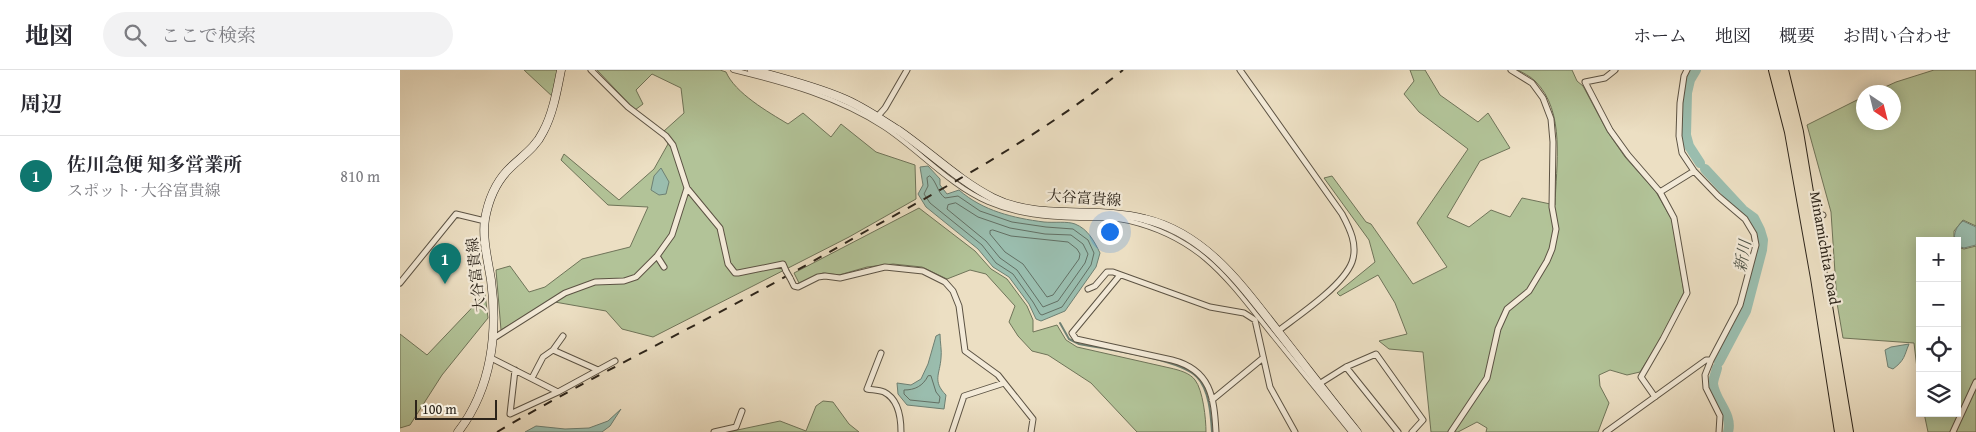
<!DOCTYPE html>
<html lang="ja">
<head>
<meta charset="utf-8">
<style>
  body { margin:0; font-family:"Gentium Book Plus","Noto Serif JP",serif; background:#f2f2f3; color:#2b2b33 }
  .controls { position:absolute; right:15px; bottom:15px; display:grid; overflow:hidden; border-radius:0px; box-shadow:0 2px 12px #0003 }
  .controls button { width:45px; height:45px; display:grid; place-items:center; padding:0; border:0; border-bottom:1px solid #e1e1e2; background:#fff; color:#2b2b33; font:25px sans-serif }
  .compass { position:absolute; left:1456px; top:15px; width:45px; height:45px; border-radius:50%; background:#fff; box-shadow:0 2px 12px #0003; rotate:145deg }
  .scale { position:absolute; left:15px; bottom:12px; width:82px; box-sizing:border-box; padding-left:5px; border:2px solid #2c241a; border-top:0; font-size:14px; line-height:18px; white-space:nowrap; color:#2c241a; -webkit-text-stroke:4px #f3ead8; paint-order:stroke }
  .you { position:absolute; left:709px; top:161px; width:18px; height:18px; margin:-12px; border:4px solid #fff; border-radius:50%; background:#1a73e8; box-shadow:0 0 0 8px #1a73e833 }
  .badge { display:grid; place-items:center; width:32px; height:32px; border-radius:50%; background:#0f766e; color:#fff; font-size:16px; font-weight:700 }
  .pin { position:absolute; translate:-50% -41px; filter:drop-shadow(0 1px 2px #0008) }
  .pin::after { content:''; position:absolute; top:26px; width:18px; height:15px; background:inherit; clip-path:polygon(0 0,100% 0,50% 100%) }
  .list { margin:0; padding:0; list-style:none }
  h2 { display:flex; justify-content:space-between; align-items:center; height:65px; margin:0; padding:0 20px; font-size:21px }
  h2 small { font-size:16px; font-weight:400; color:#7c7c81 }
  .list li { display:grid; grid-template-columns:32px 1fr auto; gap:15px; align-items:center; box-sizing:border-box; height:80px; padding:0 20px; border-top:1px solid #e1e1e2 }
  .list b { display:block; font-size:19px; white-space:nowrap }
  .list p { margin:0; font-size:16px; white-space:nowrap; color:#7c7c81 }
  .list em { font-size:16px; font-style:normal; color:#7c7c81 }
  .icon { flex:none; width:28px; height:28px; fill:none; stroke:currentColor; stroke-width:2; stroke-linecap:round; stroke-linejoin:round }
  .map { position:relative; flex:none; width:1576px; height:362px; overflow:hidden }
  header { display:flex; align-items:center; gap:30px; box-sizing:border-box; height:70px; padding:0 25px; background:#fff; border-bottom:1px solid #e1e1e2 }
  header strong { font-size:24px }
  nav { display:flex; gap:28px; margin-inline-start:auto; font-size:18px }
  .search { width:350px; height:45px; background:#f2f2f3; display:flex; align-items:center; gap:12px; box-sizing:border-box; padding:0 18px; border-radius:28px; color:#7c7c81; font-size:19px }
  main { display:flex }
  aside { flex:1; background:#fff }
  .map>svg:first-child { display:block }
  .green { fill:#b2c398; stroke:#6f7459 }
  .water { fill:#9abdae; stroke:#6e8073 }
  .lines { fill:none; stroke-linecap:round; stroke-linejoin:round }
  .shore { stroke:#637064; stroke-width:1 }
  .stream { stroke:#6e8073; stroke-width:2 }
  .river { stroke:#9abdae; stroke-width:10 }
  .pedestrian-casing { stroke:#5c5344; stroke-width:5.5 }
  .minor-casing { stroke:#5c5344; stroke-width:7 }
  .secondary-casing { stroke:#2c241a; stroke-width:9 }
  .motorway-casing { stroke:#2c241a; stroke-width:12 }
  .pedestrian { stroke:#f3ead8; stroke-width:4 }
  .minor { stroke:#f3ead8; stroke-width:5 }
  .secondary { stroke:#f3ead8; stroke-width:8 }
  .motorway { stroke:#ecdfc3; stroke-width:10 }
  .rail { stroke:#2c241a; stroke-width:2; stroke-dasharray:9 9; stroke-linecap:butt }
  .minor-bridge-casing { stroke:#5c5344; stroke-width:7; stroke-linecap:butt }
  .minor-bridge { stroke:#f3ead8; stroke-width:5 }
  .labels { text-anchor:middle; stroke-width:4.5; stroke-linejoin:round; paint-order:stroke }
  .street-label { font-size:15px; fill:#2c241a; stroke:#f3ead8 }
  .water-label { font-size:16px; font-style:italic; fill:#4d5246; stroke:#f3ead8 }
</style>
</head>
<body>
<header>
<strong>地図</strong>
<div class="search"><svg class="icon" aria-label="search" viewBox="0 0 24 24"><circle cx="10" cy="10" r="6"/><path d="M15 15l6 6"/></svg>ここで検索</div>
<nav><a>ホーム</a><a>地図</a><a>概要</a><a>お問い合わせ</a></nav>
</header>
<main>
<aside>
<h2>周辺<small></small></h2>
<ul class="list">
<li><span class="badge">1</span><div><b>佐川急便 知多営業所</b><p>スポット · 大谷富貴線</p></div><em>810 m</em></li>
</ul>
</aside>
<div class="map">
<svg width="1576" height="362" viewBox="0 0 1576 362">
  <rect width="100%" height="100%" fill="#ecdfc3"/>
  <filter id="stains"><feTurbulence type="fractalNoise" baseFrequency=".004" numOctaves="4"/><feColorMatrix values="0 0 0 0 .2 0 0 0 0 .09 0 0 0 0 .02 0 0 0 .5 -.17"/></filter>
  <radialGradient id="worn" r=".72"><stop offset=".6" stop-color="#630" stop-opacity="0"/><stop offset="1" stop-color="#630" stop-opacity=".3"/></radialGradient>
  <path class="green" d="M124,0H161L154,28Z
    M197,0H320L326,2C335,23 368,42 388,54L403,43L431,67L441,54L476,82L515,95L516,129L449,167L253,267L222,259L206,241L149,231L101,260L96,200L110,196L129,222L145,217L182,189L230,177L248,137L208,135L161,90L164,84L219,130L254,99L268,74L264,61L284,43L281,18L252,4L236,20L243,34L235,40Z
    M1010,0H1025L1040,25L1078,52L1088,43L1110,78L1080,91L1047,147L1069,157L1091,140L1110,147L1122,128L1155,135C1156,96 1166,41 1135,11C1130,6 1123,3 1118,0H1172L1177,11L1183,16L1207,61L1225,87L1256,122L1272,150L1284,222L1260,270L1240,302L1227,305L1210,300L1199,305L1200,316L1209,333L1198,362H1086L1087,358L1077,352L1058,362H1031L1023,282L989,279L979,271L1007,264L995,233L978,205L940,226L937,223L975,192L969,170L924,108L932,106L966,152L971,154L1013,214L1047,197L1017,153L1068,79L1019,42L1004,24L1014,11Z
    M1534,0H1576V156L1563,150L1554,161V171H1520V324L1514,273L1443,268L1437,233L1431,142L1407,55L1463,27L1464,52H1494V22H1474L1496,12Z
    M519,138L575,181L591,199L607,209L627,236L633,250V262L657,255L666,270L677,277L770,298C779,300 790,303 795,310C803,320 806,349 806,362H737L691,313L648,285L632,281L618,266L609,252L615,236L586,204L570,200L547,209L522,197L493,194L467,197L439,205L423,203L399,213L394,203Z
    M1576,176V362H1528L1524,343H1557V177L1564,179Z
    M85,224L88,248L42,305L10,355L0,358V264L27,285Z
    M423,331L433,332L449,354L459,362H328L380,351L406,361L416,336Z"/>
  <path class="water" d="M528,96L540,109V115L547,124L559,120C583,141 613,148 644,152C654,153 667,151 675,154C688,159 694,171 700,183L696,197L665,241L641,251L636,249L629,234L609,207L593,197L578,179L526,137L518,124L523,115L520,97Z
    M261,98L269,112L266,124L259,125L251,120L254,106Z
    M1563,151L1576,157V175L1564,178L1557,176V171H1555C1553,163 1557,156 1563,151Z
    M540,264C540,272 542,281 541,288C540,304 532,311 546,325L544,339L507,335L498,324L497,313L511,315L521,309L528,294L536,266Z
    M1509,274C1504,286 1505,290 1493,299L1488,297L1485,280L1491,277Z
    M221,339L210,356L202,362H125L136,356L165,359L189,358L208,351Z"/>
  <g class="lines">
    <path class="shore" d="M530,106C537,112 537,122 545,128L558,126L580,141L612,152L646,157L673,159L688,170L694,183L691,195L662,237L642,245L640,244L633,232L613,204L596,193L582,175L530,133L524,124L528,116L527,108Z
      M556,133L578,147L610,158L645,164L671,165L683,174L688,184L685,193L658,231L643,237L617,200L600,188L586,171L547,139L548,135Z
      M593,160L611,166L668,172L677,179L680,184L679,189L653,225L647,227L623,194L605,182L590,164V161Z
      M531,306L536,322L540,327L539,333L510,330L504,324V320C515,320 523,316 528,306Z"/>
    <path class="stream" d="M660,253L669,269L679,274C706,279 780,289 797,307C809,319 811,345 812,362"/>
    <path class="river" d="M1296,0L1290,10L1287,23L1286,65L1289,76L1300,93
      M1305,99L1343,140L1354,148L1360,160L1363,170L1362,180L1346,241L1319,292
      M1317,298C1316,303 1313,309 1313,314C1315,331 1333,344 1328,362"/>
    <g class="pedestrian-casing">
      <path id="pedestrian" d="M333,0C386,13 438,27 484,57C519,80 549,115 588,132C618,145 648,147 680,148C696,148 713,147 729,151C800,168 827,208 870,262C897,295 924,329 951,362"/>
    </g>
    <g class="minor-casing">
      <path id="minor" d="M191,0L228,37L266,66L273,75L287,118L320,158L328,194L335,203H338L383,194L386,201
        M840,0L942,144C950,159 958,175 952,192C943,216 898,246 878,261
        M1215,0L1205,8L1185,12L1210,60L1228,85L1260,122L1274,148L1287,223L1263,269L1241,307L1255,327
        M1287,0L1284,6L1280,33L1279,66L1282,83L1294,101L1318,126L1345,149L1354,164L1356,175L1340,235L1311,290L1305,305L1306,318L1320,346L1319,362
        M477,47L485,38L507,0
        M1260,122L1294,101
        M1419,146L1423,145
        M257,186L264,197
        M720,205L672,263L676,269L772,290C811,300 814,327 816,362
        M390,208L394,216L398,217L418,207L425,206L440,208L485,197L523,201L545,212L553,221L559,236L565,281L598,305L633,349L631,362
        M0,213L56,144L85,151
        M688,219L695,216L707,202H713L810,237L844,243L855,250L870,317L895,362
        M94,268L165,223L195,212L224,211L236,207L257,186L272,165L287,118
        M153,280L198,300
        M481,283L467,319C472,320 479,320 484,322C498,329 501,348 501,362
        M91,288L158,322
        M946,297L998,362
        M115,300L110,344L158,322L215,291
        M132,308L143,287L153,280L163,266
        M919,314L946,297L976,284L1023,350L1012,362
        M812,330L863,288
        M314,362L336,357L342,341
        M552,362L564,326L604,313
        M1051,362L1087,308L1098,259L1107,239L1129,221L1147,191L1152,179L1156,159L1152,137L1153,72L1151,49L1143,28L1132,13L1111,0
        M1206,362L1306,290H1311
        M1553,362L1576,312"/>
    </g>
    <g class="secondary-casing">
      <path id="secondary" d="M352,0C382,8 414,16 442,28C462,36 480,49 498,60C530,82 558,110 593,128C638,151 697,136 745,149C807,164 843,217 880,264C906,297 931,330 957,362
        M58,362C92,318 98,262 91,210C88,191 82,168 85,149C88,132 95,114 107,101C119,88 135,79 143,62C153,44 157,20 161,0"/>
    </g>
    <g class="motorway-casing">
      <path id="motorway" d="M1374,0L1390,62L1416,208L1440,362
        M1383,0L1398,62L1448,362"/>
    </g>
    <use href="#pedestrian" class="pedestrian"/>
    <use href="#minor" class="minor"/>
    <use href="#secondary" class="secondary"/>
    <use href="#motorway" class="motorway"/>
    <path class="rail" d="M97,362C184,311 274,267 363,219C398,200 433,180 468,160C556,112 645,62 723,0"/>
    <g class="minor-bridge-casing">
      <path id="minor-bridge" d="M386,201L390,208"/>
    </g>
    <use href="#minor-bridge" class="minor-bridge"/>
  </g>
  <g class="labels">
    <g class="street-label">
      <text transform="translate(684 128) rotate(4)" y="5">大谷富貴線</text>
      <text transform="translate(1425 178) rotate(80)" y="5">Minamichita Road</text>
      <text transform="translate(76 205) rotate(-96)" y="5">大谷富貴線</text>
    </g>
    <g class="water-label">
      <text transform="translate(1342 186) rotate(-80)" y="6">新川</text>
    </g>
  </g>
  <rect width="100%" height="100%" filter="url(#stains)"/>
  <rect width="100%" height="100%" fill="url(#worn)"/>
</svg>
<div class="controls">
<button>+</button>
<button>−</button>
<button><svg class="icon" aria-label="locate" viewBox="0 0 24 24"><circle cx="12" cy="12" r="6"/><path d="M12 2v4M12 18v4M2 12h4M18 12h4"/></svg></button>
<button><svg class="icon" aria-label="layers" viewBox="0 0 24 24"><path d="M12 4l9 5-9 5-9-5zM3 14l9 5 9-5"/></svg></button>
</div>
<svg class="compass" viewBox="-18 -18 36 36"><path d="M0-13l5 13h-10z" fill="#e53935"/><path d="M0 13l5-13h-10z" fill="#7c7c81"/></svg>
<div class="scale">100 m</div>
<div class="you"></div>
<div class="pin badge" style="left:45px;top:214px">1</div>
</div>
</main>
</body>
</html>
